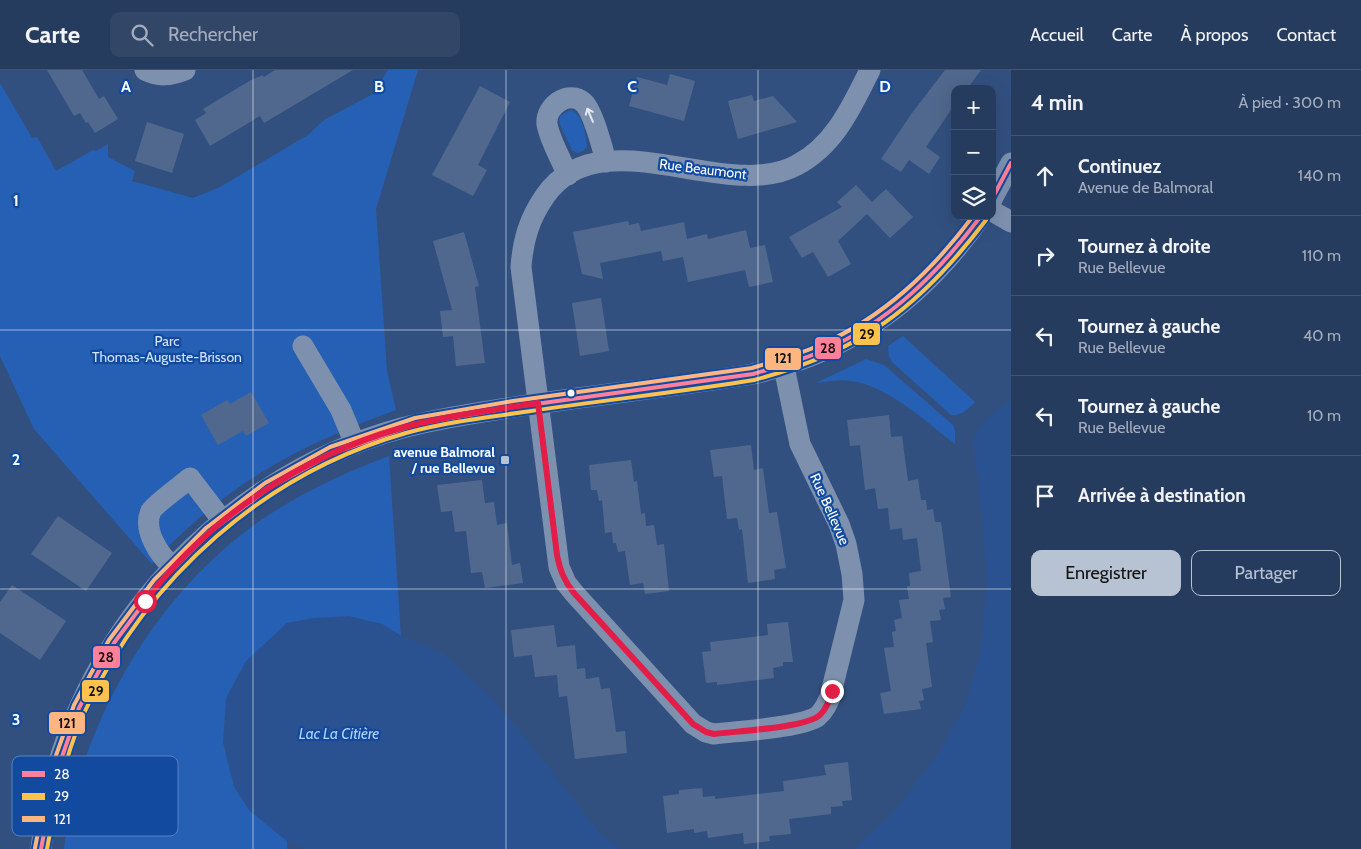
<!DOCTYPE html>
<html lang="fr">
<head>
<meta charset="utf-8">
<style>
  body { margin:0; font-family:Cabin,sans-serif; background:#324768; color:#f1f3f6 }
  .controls { position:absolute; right:15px; top:15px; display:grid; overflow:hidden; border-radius:10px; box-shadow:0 5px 20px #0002 }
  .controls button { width:45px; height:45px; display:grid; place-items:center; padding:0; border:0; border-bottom:1px solid #425674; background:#263c5f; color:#f1f3f6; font:25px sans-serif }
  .stop { position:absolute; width:15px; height:15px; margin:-11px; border:4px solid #e11d48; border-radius:50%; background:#fff }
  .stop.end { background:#e11d48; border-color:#fff; box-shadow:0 1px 5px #0008 }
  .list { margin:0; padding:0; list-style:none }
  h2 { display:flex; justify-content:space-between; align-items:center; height:65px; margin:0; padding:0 20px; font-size:21px }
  h2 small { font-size:16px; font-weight:400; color:#a4adbd }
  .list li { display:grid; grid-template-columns:32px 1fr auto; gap:15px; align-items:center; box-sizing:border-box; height:80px; padding:0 20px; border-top:1px solid #425674 }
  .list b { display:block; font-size:19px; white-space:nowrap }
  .list p { margin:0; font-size:16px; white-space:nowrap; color:#a4adbd }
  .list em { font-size:16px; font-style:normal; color:#a4adbd }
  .actions { display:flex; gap:10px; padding:15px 20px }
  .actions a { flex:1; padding:11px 0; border:1px solid #b7c2d2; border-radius:10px; text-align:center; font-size:18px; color:#b7c2d2 }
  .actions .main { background:#b7c2d2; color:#111 }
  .icon { flex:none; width:28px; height:28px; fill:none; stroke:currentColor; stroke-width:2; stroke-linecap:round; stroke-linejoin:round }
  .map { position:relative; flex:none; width:1011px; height:779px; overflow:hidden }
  header { display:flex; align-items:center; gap:30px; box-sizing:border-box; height:70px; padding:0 25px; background:#263c5f; border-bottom:1px solid #425674 }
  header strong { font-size:24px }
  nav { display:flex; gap:28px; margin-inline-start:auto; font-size:18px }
  .search { width:350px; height:45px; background:#324768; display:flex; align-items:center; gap:12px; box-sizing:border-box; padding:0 18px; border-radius:10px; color:#a4adbd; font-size:19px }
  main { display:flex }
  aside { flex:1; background:#263c5f }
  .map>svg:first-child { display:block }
  .green { fill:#2660b5 }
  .water { fill:#2b5290 }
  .building { fill:#50688d }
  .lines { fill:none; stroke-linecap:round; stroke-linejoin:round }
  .minor { stroke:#7d91af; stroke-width:21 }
  .bus-1-casing { stroke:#124a9f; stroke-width:8 }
  .bus-2-casing { stroke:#124a9f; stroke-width:8 }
  .bus-3-casing { stroke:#124a9f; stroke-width:8 }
  .bus-1 { stroke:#ff8098; stroke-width:4 }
  .bus-2 { stroke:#fcc24d; stroke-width:4 }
  .bus-3 { stroke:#ffb580; stroke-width:4 }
  .oneway { stroke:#e5e9ef }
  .route { stroke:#e11d48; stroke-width:6 }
  .grid { fill:none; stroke:#fff; stroke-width:1; stroke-opacity:0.55 }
  .bus-dot { fill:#fff; stroke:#124a9f; stroke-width:2 }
  .poi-dot { fill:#b7c2d2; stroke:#124a9f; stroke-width:2 }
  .labels { text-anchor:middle; stroke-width:4.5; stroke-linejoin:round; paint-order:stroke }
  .street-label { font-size:14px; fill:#fff; stroke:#124a9f }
  .park-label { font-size:14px; fill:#d2e4fe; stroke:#124a9f }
  .poi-label { font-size:14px; font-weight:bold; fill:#fff; stroke:#124a9f; text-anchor:end }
  .water-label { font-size:15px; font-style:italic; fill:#b6d2fb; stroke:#124a9f }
  .key { fill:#124a9f; stroke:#5980bc; stroke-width:1 }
  .key-label { font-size:14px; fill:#fff }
  .grid-label { font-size:16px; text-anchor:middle; font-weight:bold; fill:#fff; stroke:#124a9f; stroke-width:4.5; stroke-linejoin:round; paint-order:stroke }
  .line-badge { stroke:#124a9f; stroke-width:2 }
  .pale-badge-label { font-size:14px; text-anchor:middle; font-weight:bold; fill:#111 }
</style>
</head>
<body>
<header>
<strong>Carte</strong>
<div class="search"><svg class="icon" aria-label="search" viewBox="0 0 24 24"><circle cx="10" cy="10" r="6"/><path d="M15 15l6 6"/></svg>Rechercher</div>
<nav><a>Accueil</a><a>Carte</a><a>À propos</a><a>Contact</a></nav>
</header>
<main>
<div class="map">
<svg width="1011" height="779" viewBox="0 0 1011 779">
  <rect width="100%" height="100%" fill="#32507f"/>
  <path class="green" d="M388,0H418L376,139L387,301L396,340C319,368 251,400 189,457C176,469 163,480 152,494L34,359L0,286V13L32,68L37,67L56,101L93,80L96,81L108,74V87L135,101L132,111L193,128L220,117L308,65L324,50L373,24Z
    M571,40C583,45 586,65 587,77L583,81L577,83L572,80L561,57L559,50L561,45Z
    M903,266L975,332C968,339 962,346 951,345L892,292L889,286L888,276Z
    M866,289L884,295L953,355L955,361V374C928,353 885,314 851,311C839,309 827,312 816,313Z
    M389,386L401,566L382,554L249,740L287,771V779H64C80,653 156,523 261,450C301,423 344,403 389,386Z"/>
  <path class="water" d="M1011,331V779H854L895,741L940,681L967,631L981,579L987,515L983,453L973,371L983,352L997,340Z
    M349,546L382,554L401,566L441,582L487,622L532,676L601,764L621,779H305L287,771L249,740L234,717L223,673L226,628L246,591L287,553L313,548Z"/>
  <path class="building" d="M47,0H82L99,29L104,26L118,49L95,63L88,52L86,53L80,43L74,46Z
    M275,0H353L264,53L260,46L210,76L195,50L206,43L203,39L251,10L263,5L264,7Z
    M945,0H981L967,19H955V34L926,77L940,87L929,104L909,90L901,102L881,89L912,43Z
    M670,4L695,11L684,51L629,36L637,7L667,15Z
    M480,16L510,32L478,95L487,100L473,126L432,105Z
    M752,25L754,31L773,26L797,52L738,69L728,31Z
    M147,52L184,64L172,103L135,91Z
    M856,115L872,132L886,119L913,147L890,168L867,144L838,171L851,194L828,207L813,182L802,188L789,167L842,137L837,132Z
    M628,151L629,155L639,153L641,161L684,152L687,169L707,164L708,169L746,160L750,178L765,175L773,212L749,217L745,200L688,212L683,187L663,191L661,181L600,193L603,209L582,204L573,162Z
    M464,162L479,216L475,217L485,293L456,296L453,266L443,267L440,241L452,240L433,171Z
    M601,228L609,281L580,286L572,233Z
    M251,322L269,353L246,366L243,361L218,375L201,345L227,330L230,334Z
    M889,345L891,367L902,366L908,411L918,409L921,430H926L927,440L933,439L935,452H941L951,527L943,528L945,539L939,540L941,550L930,551L933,572L926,573L932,617L922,619L924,630L919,631L921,639L884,644L880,623L891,621L884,578L894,577L892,562L896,561L894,550L902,548L899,530L909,529L907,516H910L909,503L921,501L917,468L903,470L902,458L890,460L888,438L878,439L875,418L865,420L860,375L850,376L847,350Z
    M751,375L754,400L763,398L769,443L777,442L786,498L774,500L775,509L748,513L742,459L739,460L737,448L727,449L722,406L714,407L710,380Z
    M631,390L634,412L637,411L641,444L645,443L646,456L654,455L657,475L664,474L669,521L645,524L643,513L630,515L625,481L618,482L616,473H613L612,462L605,463L602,430L599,431L597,420H591L589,395Z
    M482,410L485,433L494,432L497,455L507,453L512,495L520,493L523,513L485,518L482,502L471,503L466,461L455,462L452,441L441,442L437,415Z
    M58,446L112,483L86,521L31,484Z
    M12,515L66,551L40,590L0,563V532Z
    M788,552L793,592H783V596L773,598L774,608L717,615V612L706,613L702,582L711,581L710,572L768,565L767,554Z
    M554,555L557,577L575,575L577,599L585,598L586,609L599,607L601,619L610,618L616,662L625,661L627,683L575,689L567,626L559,627L557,605L535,607L532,585L514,587L511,560Z
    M848,692L852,730L842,731L843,736L831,737V744L789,749L791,764L769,766L770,771L744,774L743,763L708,768L707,761L694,763V759L667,763L663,726L679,724V720L702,718L703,727L715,726V729L784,721L783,711L826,705L824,695Z"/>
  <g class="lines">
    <path class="minor" d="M145,0C159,7 170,6 185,0
      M568,105C562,92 549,68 547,54C545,36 569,19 584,33C593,42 603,79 606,92
      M992,129L1011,93
      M992,141L1011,152
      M303,276L341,340L355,374
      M784,297L800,374L839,454L846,474L852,504L854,530L830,627C827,634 824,641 818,646C802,658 737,661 714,664L706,662L693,654L574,523L566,513L559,497L521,197C523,170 529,149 545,126C601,45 726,134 797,95C835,75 852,36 870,0
      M173,497C160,486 142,460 151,441C155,434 182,415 190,408L222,450
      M41,779C61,583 213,409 402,358C439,348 476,343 514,337C593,325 674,317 753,304C852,281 923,229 981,146"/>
    <g class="bus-1-casing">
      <path id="bus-1" d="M992,129L1011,93
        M41,779L55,707L79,638L114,573L158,514L210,462L269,418L333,383L416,354L514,337L753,304C776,297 800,291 822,281C890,252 937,204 981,146"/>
    </g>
    <g class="bus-2-casing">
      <path id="bus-2" d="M47,779C56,731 65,683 86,639C148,507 265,403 406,363C447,352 489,347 531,341C605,330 680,322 754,310C861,282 920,237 986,150"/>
    </g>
    <g class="bus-3-casing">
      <path id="bus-3" d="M35,778L49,705L74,635L109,570L154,510L206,458L265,413L330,377L415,348L513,331L752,298C775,291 798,285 820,275C884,247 932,201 973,146"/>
    </g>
    <use href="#bus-1" class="bus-1"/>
    <use href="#bus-2" class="bus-2"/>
    <use href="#bus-3" class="bus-3"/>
  </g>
  <defs><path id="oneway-shaft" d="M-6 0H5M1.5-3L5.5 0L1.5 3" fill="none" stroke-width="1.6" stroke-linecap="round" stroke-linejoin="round" transform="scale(1.25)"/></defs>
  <use class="oneway" href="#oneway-shaft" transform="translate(590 45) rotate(-113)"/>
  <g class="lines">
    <path class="route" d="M145,531C209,448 299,387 401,358C446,346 492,340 538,333L557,485C560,500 564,511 574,523L693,654L706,662L714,664C736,661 805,658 820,645C826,639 830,629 832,621"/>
  </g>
  <path class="grid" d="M253,0V779M506,0V779M758,0V779M0,260H1011M0,519H1011"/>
  <circle class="bus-dot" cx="571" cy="323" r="4.5"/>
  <rect class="poi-dot" x="500" y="385" width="10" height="10" rx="2.5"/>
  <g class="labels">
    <g class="street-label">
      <text transform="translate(703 99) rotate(7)" y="5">Rue Beaumont</text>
      <text transform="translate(830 439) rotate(66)" y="5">Rue Bellevue</text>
    </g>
    <g class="park-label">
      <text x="167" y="276">Parc<tspan x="167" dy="16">Thomas-Auguste-Brisson</tspan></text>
    </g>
    <g class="poi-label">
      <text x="495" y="387">avenue Balmoral<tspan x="495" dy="16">/ rue Bellevue</tspan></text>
    </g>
    <g class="water-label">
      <text x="339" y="669">Lac La Citière</text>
    </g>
  </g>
  <rect x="12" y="686" width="166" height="80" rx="8" class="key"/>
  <rect x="22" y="701" width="23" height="6" fill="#ff8098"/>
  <rect x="22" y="723" width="23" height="7" fill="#fcc24d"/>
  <rect x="22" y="746" width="23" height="6" fill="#ffb580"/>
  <g class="key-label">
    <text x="54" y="709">28</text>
    <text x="54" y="731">29</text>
    <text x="54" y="754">121</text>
  </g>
  <g class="grid-label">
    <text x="126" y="22">A</text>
    <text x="379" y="22">B</text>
    <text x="632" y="22">C</text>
    <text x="885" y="22">D</text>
    <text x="16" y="136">1</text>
    <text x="16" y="395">2</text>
    <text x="16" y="655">3</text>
  </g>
  <g class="line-badge">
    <rect x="852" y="252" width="29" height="24" rx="5" fill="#fcc24d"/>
    <rect x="814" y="266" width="28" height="24" rx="5" fill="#ff8098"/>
    <rect x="764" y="277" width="38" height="24" rx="5" fill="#ffb580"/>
    <rect x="92" y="575" width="29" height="24" rx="5" fill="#ff8098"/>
    <rect x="81" y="609" width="29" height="24" rx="5" fill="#fcc24d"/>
    <rect x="48" y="641" width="38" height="24" rx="5" fill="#ffb580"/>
  </g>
  <g class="pale-badge-label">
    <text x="867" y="269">29</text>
    <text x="828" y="283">28</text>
    <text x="783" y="293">121</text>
    <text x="106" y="592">28</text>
    <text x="96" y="626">29</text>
    <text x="67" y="658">121</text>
  </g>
</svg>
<div class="controls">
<button>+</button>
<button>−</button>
<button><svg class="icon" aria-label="layers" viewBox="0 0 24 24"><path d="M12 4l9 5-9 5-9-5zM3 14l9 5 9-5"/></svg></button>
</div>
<div class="stop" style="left:145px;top:531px"></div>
<div class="stop end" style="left:832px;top:621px"></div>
</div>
<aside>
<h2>4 min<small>À pied · 300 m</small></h2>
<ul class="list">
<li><svg class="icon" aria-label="ahead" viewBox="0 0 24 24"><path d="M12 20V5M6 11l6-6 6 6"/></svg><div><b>Continuez</b><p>Avenue de Balmoral</p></div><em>140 m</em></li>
<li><svg class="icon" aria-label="right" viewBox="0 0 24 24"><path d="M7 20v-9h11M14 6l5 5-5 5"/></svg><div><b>Tournez à droite</b><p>Rue Bellevue</p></div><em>110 m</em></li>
<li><svg class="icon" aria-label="left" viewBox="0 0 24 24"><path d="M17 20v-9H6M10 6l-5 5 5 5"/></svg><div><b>Tournez à gauche</b><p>Rue Bellevue</p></div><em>40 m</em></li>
<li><svg class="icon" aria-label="left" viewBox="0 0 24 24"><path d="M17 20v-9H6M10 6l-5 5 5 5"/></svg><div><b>Tournez à gauche</b><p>Rue Bellevue</p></div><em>10 m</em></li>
<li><svg class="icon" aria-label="arrive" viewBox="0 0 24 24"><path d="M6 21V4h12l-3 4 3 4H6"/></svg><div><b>Arrivée à destination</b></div></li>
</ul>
<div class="actions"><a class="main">Enregistrer</a><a>Partager</a></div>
</aside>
</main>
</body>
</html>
